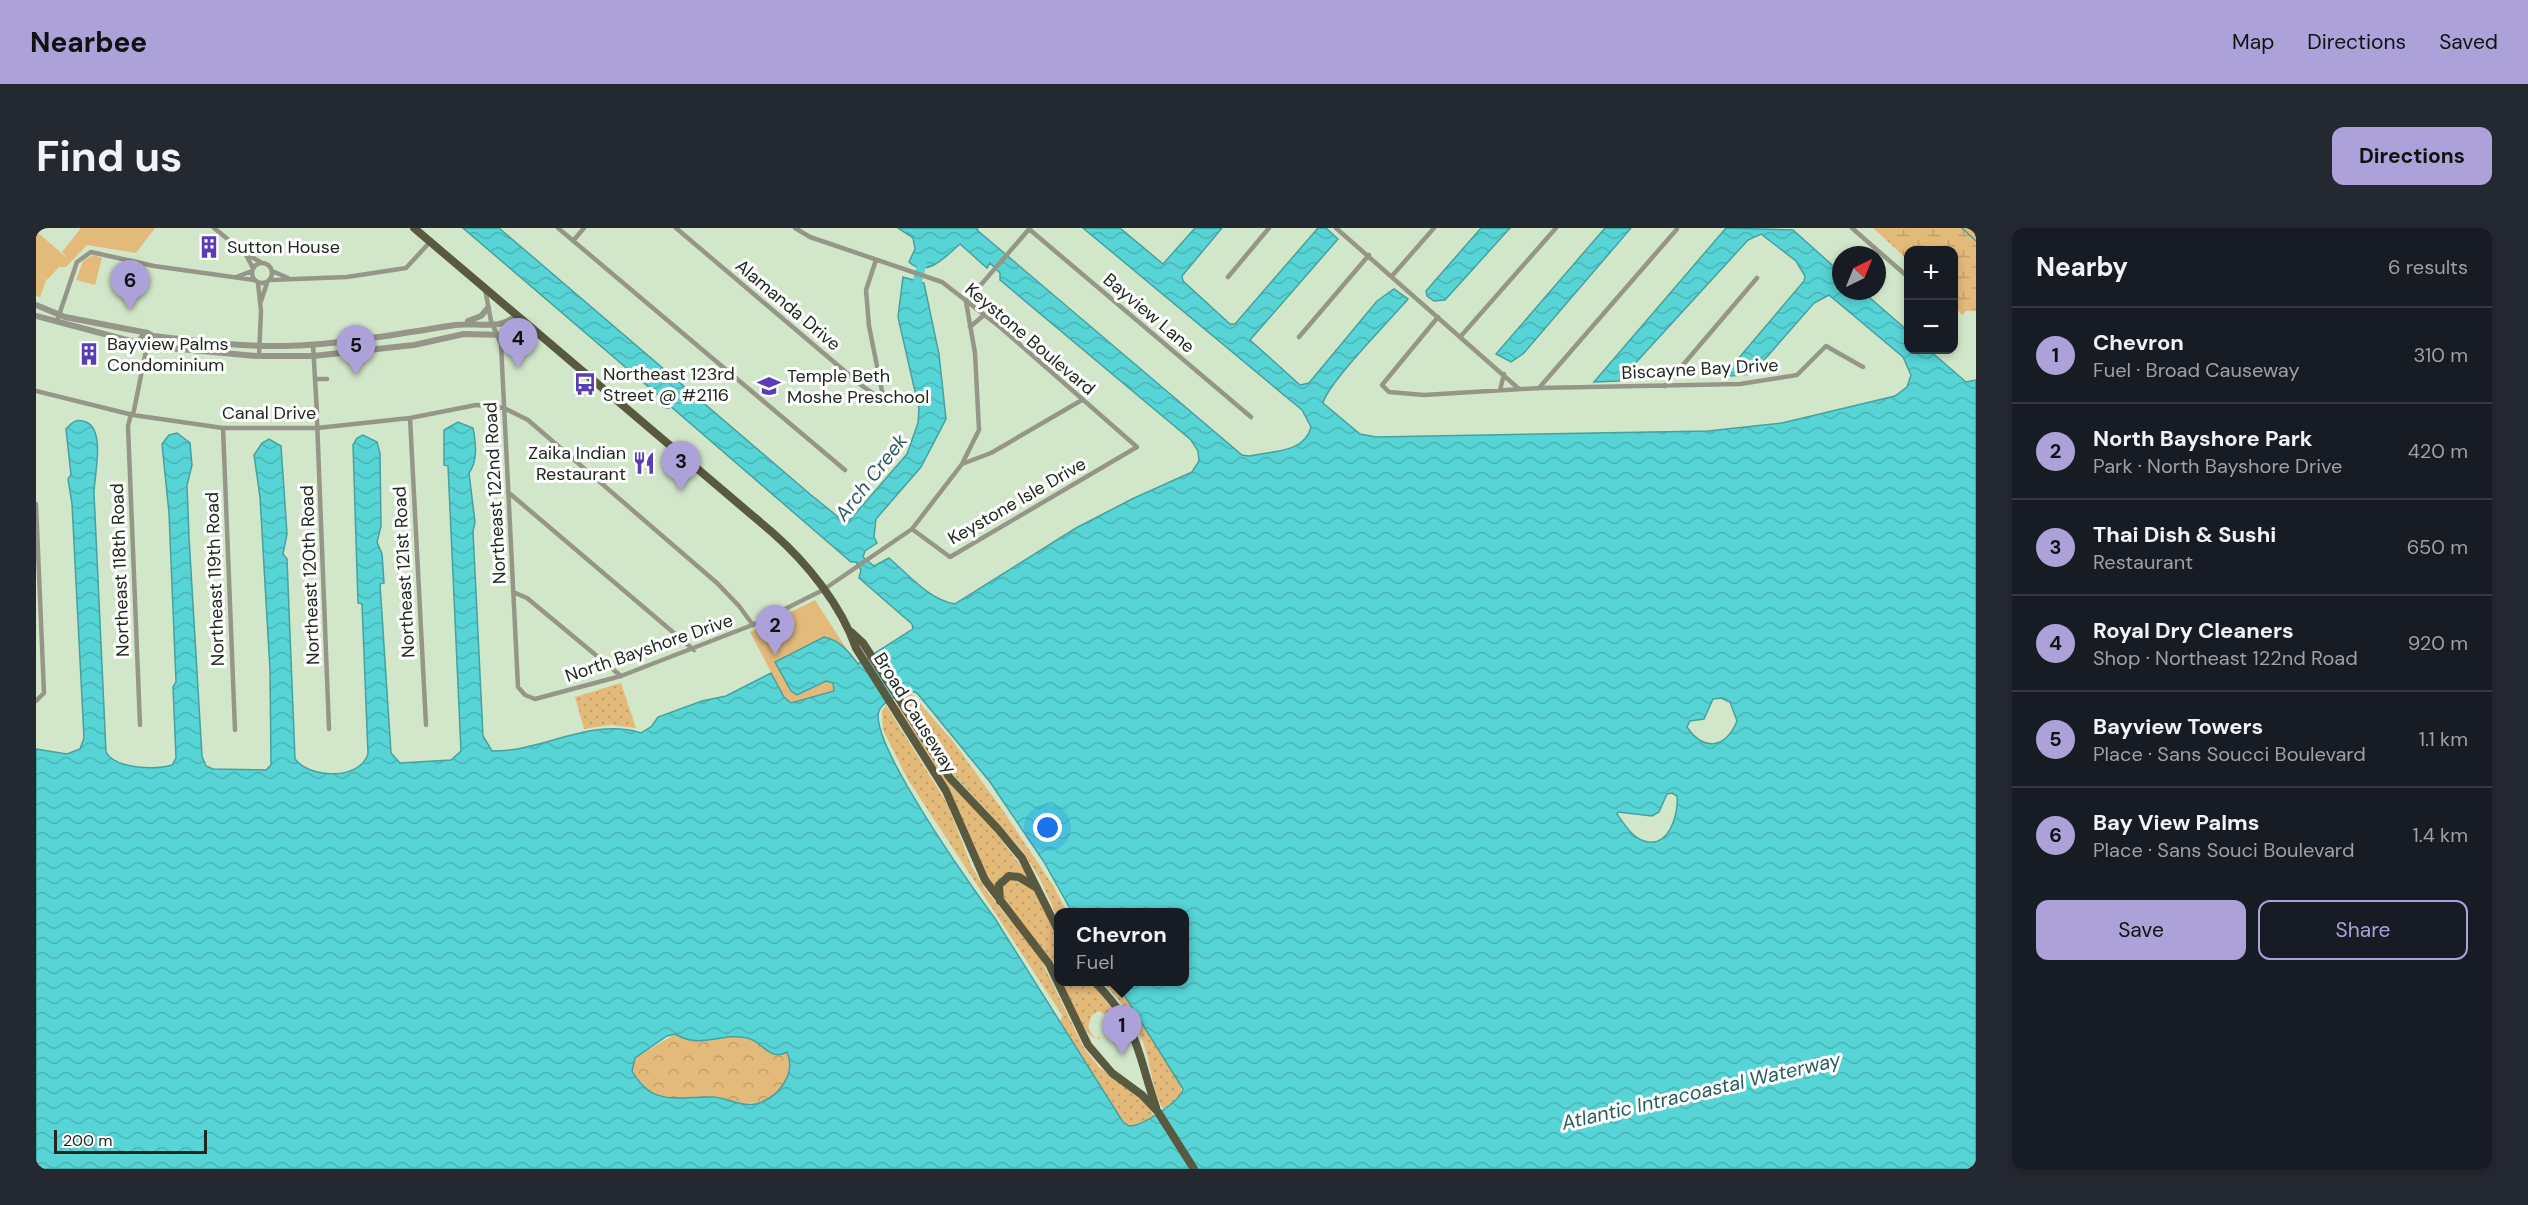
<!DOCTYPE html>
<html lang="en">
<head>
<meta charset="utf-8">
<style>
  body { margin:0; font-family:"DM Sans",sans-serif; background:#242831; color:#f1f3f6 }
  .controls { position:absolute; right:18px; top:18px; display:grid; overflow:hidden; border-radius:12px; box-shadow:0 3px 9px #0003 }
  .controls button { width:54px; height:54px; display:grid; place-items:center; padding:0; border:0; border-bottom:2px solid #363941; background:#171b24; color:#f1f3f6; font:30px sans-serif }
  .compass { position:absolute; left:1796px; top:18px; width:54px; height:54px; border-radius:50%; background:#171b24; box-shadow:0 3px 9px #0003; rotate:43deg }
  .scale { position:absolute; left:18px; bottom:15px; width:153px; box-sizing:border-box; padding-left:6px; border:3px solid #21291e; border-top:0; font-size:16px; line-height:21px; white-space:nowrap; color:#21291e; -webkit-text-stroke:4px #fff; paint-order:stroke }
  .you { position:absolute; left:1012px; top:600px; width:21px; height:21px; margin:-15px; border:4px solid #fff; border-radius:50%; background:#1a73e8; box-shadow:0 0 0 9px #1a73e833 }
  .badge { display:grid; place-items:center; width:39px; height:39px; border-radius:50%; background:#aca1d9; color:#111; font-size:20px; font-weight:700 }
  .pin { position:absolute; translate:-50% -50px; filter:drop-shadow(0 2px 3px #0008) }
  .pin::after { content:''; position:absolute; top:32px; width:21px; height:18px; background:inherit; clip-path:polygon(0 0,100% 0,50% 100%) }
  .popup { position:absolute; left:1018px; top:680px; width:135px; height:78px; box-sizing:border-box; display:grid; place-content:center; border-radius:12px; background:#171b24; filter:drop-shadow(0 2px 4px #0005); font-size:20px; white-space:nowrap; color:#9ea1a6 }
  .popup b { font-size:22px; color:#f1f3f6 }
  .popup::after { content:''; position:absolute; left:50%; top:100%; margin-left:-12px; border:12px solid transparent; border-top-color:#171b24 }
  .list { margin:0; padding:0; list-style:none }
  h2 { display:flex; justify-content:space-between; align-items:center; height:78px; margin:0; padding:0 24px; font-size:26px }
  h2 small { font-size:20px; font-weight:400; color:#9ea1a6 }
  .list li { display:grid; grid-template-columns:39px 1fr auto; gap:18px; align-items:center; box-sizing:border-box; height:96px; padding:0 24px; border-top:2px solid #363941 }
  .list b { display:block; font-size:22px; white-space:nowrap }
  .list p { margin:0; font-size:20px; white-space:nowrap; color:#9ea1a6 }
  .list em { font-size:20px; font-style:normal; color:#9ea1a6 }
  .actions { display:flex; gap:12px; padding:18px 24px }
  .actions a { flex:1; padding:14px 0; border:2px solid #aca1d9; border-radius:12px; text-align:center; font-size:21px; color:#aca1d9 }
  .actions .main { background:#aca1d9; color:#111 }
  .map { position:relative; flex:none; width:1940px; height:941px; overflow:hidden; border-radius:12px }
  header { display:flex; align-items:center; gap:36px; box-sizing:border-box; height:84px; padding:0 30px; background:#aca1d9; color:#111 }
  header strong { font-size:28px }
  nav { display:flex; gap:33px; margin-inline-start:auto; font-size:21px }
  .intro { display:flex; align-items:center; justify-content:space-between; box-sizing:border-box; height:144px; padding:0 36px }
  h1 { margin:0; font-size:42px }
  .button { padding:15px 27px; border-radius:12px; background:#aca1d9; color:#111; font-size:21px; font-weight:700 }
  main { display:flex; gap:36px; padding:0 36px }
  aside { flex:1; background:#171b24; border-radius:12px; box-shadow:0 3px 9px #0003 }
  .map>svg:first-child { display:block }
  .grass { fill:url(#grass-dots) }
  .forest { fill:url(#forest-crowns) }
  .wetland { fill:url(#wetland-marsh) }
  .green { fill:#e4ba7b }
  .water { fill:url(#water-waves); stroke:#46a19f; stroke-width:1.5; fill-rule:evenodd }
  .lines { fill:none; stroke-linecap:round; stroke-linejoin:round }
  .stream { stroke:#46a19f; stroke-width:1.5 }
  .river { stroke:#56d4d6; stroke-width:9 }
  .minor { stroke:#969688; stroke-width:4.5 }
  .tertiary { stroke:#969688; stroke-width:6 }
  .primary { stroke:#595940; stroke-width:8 }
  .labels { text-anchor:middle; stroke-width:6; stroke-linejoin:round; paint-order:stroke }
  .poi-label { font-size:18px; fill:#21291e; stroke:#fff; text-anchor:start }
  .street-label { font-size:18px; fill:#21291e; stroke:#fff }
  .water-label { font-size:20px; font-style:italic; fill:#285d5e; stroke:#fff }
</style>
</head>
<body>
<header>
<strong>Nearbee</strong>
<nav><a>Map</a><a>Directions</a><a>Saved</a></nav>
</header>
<div class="intro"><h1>Find us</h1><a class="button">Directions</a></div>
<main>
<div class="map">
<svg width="1940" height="941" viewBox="0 0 1940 941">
  <defs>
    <pattern id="grass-dots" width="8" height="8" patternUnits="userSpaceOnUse" patternTransform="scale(1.5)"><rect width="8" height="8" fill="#e4ba7b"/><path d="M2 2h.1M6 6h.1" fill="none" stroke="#c3a06a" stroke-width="1.8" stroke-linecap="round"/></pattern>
    <pattern id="forest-crowns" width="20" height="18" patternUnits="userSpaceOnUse" patternTransform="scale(1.5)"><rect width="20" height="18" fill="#e4ba7b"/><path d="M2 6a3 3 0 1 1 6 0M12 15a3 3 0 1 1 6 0" fill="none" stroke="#c3a06a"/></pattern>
    <pattern id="wetland-marsh" width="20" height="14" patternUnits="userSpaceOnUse" patternTransform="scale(1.5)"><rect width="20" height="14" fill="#e4ba7b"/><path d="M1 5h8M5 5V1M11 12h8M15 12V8" fill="none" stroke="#c3a06a"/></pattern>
    <pattern id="water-waves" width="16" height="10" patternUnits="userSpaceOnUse" patternTransform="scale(1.5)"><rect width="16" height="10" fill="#56d4d6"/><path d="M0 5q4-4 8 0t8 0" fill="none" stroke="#4bb6b7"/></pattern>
  </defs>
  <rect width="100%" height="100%" fill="#d2e7ca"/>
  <path class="grass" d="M585,455L600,500L574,497L548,501L539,469Z
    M872,462L916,512L966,581L1018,659L1031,684H1023V693L1004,651L986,622L918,547L866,466Z
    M850,477L912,577L935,637L949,661L1003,728L1048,820L1063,839L1107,873L1118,887L1102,898H1093L1087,894L1024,795L1026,787L871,550L847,502L846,483Z
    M862,477L908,547L954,597L995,651L971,646L963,653L958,662L938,623L914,563L860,478Z
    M975,649L995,659L1009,679L1023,710V749C1007,717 983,694 964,664Z
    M1025,754H1055L1080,786V801V794L1073,784L1070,787L1063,783L1055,788L1052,800L1058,809L1062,810L1063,806L1064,811C1046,811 1031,769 1025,754Z
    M1066,754H1076L1083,758L1145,855V869L1127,881C1116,863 1116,843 1110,823C1102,796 1086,773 1066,754Z"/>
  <path class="forest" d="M639,806C666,822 684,804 711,810C727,813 733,834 751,824C755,833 754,841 751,851C736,888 693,872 664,869C656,868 648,871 641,871C620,872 606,859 596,843L599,830Z"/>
  <path class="wetland" d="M1837,0H1940V83H1930L1926,87L1918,77V22H1872V32Z"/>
  <path class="green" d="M45,0H119L100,25L51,17L30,39H23L11,52L4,46L10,52L4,69L0,68V3L31,30L26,24Z
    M57,27L66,30L59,57L40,52L47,33Z
    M779,372L810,420L797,411L761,467L790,453L797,455L798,463L755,475L748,469L714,404Z"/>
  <path class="water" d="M427,0H463L775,267L806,292L813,293L871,226L882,195L883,181L862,89L867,49L888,55L903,126L910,191L885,239L840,291L838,309L841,315L829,323L827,329L838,338L853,330C873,347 892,371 919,376L1040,300L1096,271L1156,244L1163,233L1162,223L1155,212L964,52V45L954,35L951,40L924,16C910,28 891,51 873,34L879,21L877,10L862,0H942L941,2L1206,227L1213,228C1236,223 1269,225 1275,199L1266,182L1047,0H1084L1127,36L1159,0H1186L1146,48L1147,53L1194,96H1199L1282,0H1290L1302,11L1214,112L1264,157L1273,155L1341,73L1358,61L1372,71C1355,91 1292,155 1287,175L1324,206L1340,209L1672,203L1746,195L1859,168L1871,159L1875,147L1867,129L1793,67L1778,75L1716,146L1695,148L1690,145L1768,53L1769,48L1760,33L1725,6L1712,12L1583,153L1558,154L1690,0L1757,2L1805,45V63H1826L1872,103V122H1893L1930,154L1940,152V941H0V521L31,526L44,521L48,510L36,276L32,251L35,247L30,201C36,194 41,190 50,194C70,202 58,249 58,265L70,524C79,541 119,542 136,537L140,530L137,459L140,454L133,285L126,216L133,207L141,205L154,215L156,237L151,257L153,309L166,528L170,538L177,541L230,542L235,537L234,442L224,269L218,227L226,215L233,211L245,218L251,306L247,326L251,331L259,531C274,551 324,552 332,526L326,376L322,375L317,217L321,210L327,207L341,214L344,225L345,298L341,314L346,326L348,355L344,356L355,525L364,535L415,532L425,523L412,238L408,237V202L422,194L437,200C440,216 442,233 433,245L439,294L437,303L447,508L456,523C507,524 554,489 605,505L615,499L622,489L666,473L690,468L735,445L748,469L755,475L798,463L797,455L790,453L761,467L755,463L739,434L788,409C804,412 813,424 822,436L877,401L876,396L823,350L825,342L820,334H815L633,177V180L627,179L625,176L630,174ZM872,462L881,465L954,554L1008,634L1036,684H1149V754H1080L1147,861C1145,873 1105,899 1093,898L1087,894L958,689C936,660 832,513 843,483C846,474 864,467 872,462ZM1685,470L1694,474L1701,493C1690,520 1668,524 1651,499L1654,493L1668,491L1677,471ZM1636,565L1641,568C1643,586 1633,621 1608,613C1596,609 1588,596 1581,586L1582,584L1616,588L1623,584L1631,566ZM639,806C666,822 684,804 711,810C727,813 733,834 751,824C761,847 741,871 719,876C706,879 691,870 678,869C643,868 617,880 596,843L599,830L631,808Z
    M1445,0H1474L1409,72L1398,73L1391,68L1390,63Z
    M1569,0H1595L1487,126L1475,134L1460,126Z"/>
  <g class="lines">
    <path class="stream" d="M1926,0L1940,13"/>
    <path class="river" d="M878,65L888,29"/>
    <path class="minor" d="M178,0L209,25L226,35
      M522,0L809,242
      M640,0L825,157L848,173
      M759,0L774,9L906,54L964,99L1101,219L914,329L876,301
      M1300,0L1483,161
      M1816,0L1872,49
      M993,1L1215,189
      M537,13L548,0
      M209,25L217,40
      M840,32L830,62L833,98L848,173
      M216 45a10 10 0 1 1 20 0a10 10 0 1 1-20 0Z
      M236,43L252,50
      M1356,48L1398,0
      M200,49L216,43
      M1192,49L1233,0
      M234,52L311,49L370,40L394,14
      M222,55L225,83L223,128
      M449,61L455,93L465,116L482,459L489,467L499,471L585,448L719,396L787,362L876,301L926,236L943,202L939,125L930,74L994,0
      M225,73L231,55
      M1402,89L1346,157L1353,164L1388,167L1503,160L1704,156L1761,147L1790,118L1827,139
      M22,90L41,34L55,24L118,38L218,52
      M934,99L948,87
      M1425,108L1520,0
      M1263,109L1333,27
      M277,117L281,185
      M279,151H291
      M1629,158L1721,50
      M1503,160L1641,1
      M1464,162L1468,146
      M0,163L97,187L187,200H281L374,190L440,177L468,180L492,192L681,355L703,378L717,397
      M95,186L92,198L104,497
      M97,187L111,118
      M374,190L390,497
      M281,192L293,501
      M187,200L199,502
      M926,236L955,225L1046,172
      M472,264L658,422
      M0,276L8,465L0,473
      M477,364L491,370L585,448"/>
    <path class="tertiary" d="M0,77L29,89L112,105L117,108C161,113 206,119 250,118C307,116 362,106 419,97C438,94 466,103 480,87
      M0,88L106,116
      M432,93L445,88L452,80
      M108,106L104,112L111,118L220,128H277L378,117L428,106L470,107L488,94"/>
    <path class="primary" d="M378,0L737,305C771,335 805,377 820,420L910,563L949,652L1013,736L1052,817L1076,845L1106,867L1122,884L1158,941
      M815,404L827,415L914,550L962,601L986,630L1023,704
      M964,673L963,657L973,648L983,649L1001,660
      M1059,754C1105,802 1100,822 1120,879"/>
  </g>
  <defs>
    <g id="building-bare" transform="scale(1.8)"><path d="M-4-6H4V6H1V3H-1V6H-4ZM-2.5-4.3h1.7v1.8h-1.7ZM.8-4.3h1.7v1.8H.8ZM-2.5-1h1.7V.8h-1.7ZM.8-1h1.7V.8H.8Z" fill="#583db5" stroke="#fff" stroke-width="2.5" paint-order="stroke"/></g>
    <g id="bus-bare" transform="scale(1.8)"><path d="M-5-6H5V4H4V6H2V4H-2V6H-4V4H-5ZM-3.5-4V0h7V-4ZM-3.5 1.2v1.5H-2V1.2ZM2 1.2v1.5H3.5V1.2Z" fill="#583db5" stroke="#fff" stroke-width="2.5" paint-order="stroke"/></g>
    <g id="school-bare" transform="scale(1.8)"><path d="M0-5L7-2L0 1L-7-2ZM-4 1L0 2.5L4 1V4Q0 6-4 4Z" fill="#583db5" stroke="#fff" stroke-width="2.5" paint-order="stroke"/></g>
    <g id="restaurant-bare" transform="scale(1.8)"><path d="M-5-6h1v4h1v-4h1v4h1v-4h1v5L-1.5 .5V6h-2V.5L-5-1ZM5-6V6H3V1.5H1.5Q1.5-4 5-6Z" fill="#583db5" stroke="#fff" stroke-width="2.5" paint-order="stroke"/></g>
  </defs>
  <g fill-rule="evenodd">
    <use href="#building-bare" x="173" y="19"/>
    <use href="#building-bare" x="53" y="126"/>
    <use href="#bus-bare" x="549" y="156"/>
    <use href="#school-bare" x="733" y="158"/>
    <use href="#restaurant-bare" x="608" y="235"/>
  </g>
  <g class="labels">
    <g class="poi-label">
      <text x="191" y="25">Sutton House</text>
      <text x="71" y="122">Bayview Palms<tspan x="71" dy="21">Condominium</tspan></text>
      <text x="567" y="152">Northeast 123rd<tspan x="567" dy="21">Street @ #2116</tspan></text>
      <text x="751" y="154">Temple Beth<tspan x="751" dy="21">Moshe Preschool</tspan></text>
      <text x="590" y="231" text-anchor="end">Zaika Indian<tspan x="590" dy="21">Restaurant</tspan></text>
    </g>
    <g class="street-label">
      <text transform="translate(752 77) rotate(40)" y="6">Alamanda Drive</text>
      <text transform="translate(1113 85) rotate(40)" y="6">Bayview Lane</text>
      <text transform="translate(994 111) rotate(40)" y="6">Keystone Boulevard</text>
      <text transform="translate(1664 141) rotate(-3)" y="6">Biscayne Bay Drive</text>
      <text x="233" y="191">Canal Drive</text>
      <text transform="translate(459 265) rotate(-93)" y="6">Northeast 122nd Road</text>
      <text transform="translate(981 273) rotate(-30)" y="6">Keystone Isle Drive</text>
      <text transform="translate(84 342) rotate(-92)" y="6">Northeast 118th Road</text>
      <text transform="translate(368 344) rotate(-93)" y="6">Northeast 121st Road</text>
      <text transform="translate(274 347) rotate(-92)" y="6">Northeast 120th Road</text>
      <text transform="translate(179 351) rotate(-92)" y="6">Northeast 119th Road</text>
      <text transform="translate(613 420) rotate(-19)" y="6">North Bayshore Drive</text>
      <text transform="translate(879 485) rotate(58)" y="6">Broad Causeway</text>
    </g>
    <g class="water-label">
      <text transform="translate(835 249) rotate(-52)" y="7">Arch Creek</text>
      <text transform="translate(1665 863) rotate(-13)" y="7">Atlantic Intracoastal Waterway</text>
    </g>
  </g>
</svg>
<div class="controls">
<button>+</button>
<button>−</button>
</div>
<svg class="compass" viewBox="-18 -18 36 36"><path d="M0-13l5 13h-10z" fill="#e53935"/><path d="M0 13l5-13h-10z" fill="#9ea1a6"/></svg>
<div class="scale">200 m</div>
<div class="you"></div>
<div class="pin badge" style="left:1086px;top:827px">1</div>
<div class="popup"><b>Chevron</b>Fuel</div>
<div class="pin badge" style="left:739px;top:427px">2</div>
<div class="pin badge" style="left:645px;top:263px">3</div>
<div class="pin badge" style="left:482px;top:140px">4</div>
<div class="pin badge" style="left:320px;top:147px">5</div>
<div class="pin badge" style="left:94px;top:82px">6</div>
</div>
<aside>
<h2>Nearby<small>6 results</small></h2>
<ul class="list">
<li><span class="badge">1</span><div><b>Chevron</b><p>Fuel · Broad Causeway</p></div><em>310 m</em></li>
<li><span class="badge">2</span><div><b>North Bayshore Park</b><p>Park · North Bayshore Drive</p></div><em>420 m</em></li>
<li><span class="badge">3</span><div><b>Thai Dish &amp; Sushi</b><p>Restaurant</p></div><em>650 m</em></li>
<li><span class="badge">4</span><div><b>Royal Dry Cleaners</b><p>Shop · Northeast 122nd Road</p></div><em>920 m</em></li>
<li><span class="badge">5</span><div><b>Bayview Towers</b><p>Place · Sans Soucci Boulevard</p></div><em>1.1 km</em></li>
<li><span class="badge">6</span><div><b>Bay View Palms</b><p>Place · Sans Souci Boulevard</p></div><em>1.4 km</em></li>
</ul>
<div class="actions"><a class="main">Save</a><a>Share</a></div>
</aside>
</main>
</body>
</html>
